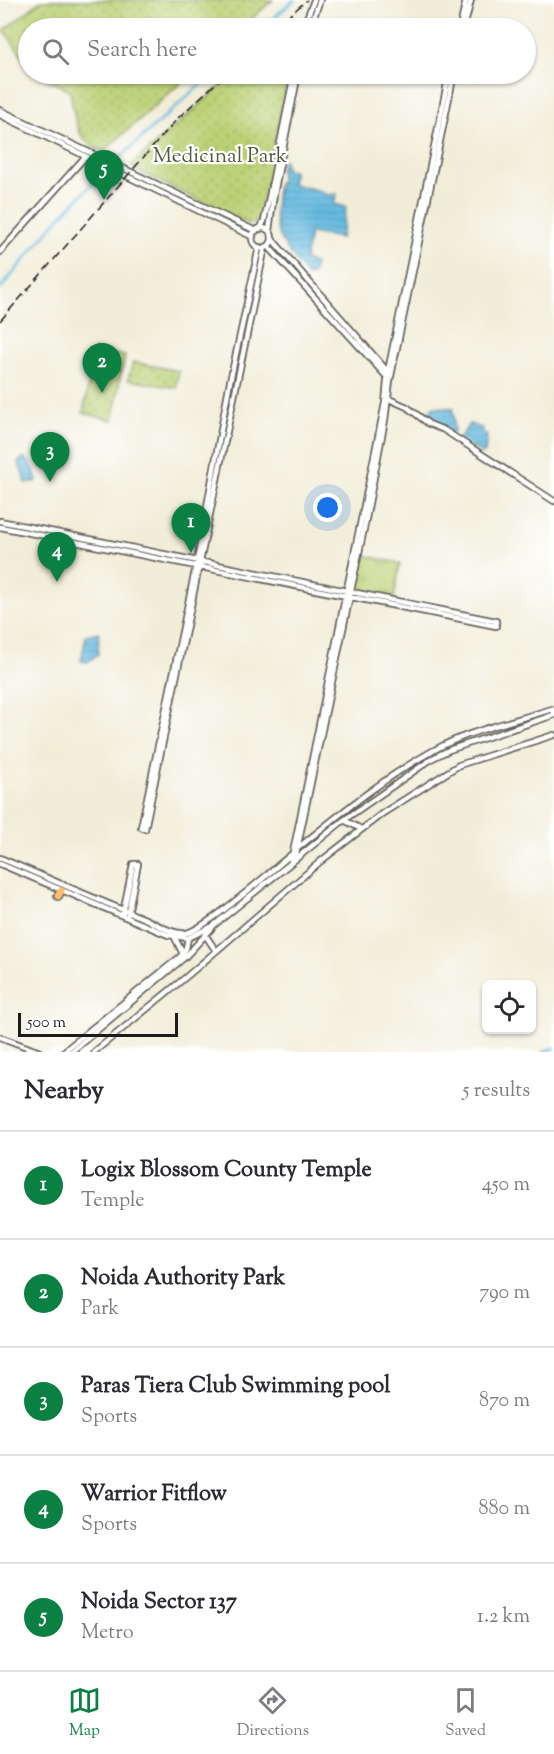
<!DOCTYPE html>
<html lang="en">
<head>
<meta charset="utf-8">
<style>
  body { margin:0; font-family:"Sorts Mill Goudy",serif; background:#f2f2f3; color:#2b2b33 }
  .controls { position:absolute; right:18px; bottom:18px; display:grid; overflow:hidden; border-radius:9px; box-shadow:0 2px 4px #0004 }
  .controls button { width:54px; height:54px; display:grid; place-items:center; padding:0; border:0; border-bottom:2px solid #e1e1e2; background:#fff; color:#2b2b33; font:30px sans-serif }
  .scale { position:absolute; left:18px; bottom:15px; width:160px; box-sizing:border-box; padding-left:6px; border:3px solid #1c1c1c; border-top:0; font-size:16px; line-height:21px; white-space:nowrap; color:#1c1c1c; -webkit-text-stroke:4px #fff; paint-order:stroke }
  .you { position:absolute; left:328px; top:508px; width:21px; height:21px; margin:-15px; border:4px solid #fff; border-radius:50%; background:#1a73e8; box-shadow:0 0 0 9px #1a73e833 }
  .badge { display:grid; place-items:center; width:39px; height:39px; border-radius:50%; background:#0b8043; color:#fff; font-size:20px; font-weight:700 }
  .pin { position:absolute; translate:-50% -50px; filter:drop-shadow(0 2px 3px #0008) }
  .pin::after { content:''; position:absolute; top:32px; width:21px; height:18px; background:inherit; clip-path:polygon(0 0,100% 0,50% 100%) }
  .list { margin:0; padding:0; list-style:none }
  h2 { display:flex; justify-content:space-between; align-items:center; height:78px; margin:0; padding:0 24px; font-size:26px }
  h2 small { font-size:20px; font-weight:400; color:#7c7c81 }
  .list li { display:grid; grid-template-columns:39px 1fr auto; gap:18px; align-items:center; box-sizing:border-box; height:108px; padding:0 24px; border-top:2px solid #e1e1e2 }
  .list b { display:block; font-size:22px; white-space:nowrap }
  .list p { margin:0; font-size:20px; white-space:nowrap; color:#7c7c81 }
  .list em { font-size:20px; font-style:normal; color:#7c7c81 }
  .icon { flex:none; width:33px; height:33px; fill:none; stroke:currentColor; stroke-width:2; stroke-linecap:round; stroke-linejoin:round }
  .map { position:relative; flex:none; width:554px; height:1052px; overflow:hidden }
  .search { position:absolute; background:#fff; box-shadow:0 2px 4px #0004; left:18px; right:18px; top:18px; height:66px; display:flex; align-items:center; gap:15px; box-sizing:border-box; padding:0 21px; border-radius:33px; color:#7c7c81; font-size:22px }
  .sheet { height:618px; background:#fff }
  nav { display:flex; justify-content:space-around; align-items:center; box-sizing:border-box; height:84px; border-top:2px solid #e1e1e2; background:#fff; font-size:16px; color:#7c7c81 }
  nav a { display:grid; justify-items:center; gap:3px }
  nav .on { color:#0b8043 }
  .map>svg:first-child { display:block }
  .grass { fill:url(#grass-tufts); stroke:#6c7648; stroke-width:1.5 }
  .park { fill:url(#park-dots); stroke:#6c7648; stroke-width:1.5 }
  .water { fill:url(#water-rules); stroke:#3f6a7e; stroke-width:1.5 }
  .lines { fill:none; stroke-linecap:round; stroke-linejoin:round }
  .canal { stroke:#62b9df; stroke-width:3 }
  .river { stroke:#62b9df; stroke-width:4 }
  .tertiary-casing { stroke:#67655e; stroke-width:8 }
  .primary-casing { stroke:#67655e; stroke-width:10 }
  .tertiary { stroke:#fff; stroke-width:4.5 }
  .primary { stroke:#fcbd6f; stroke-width:7 }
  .rail { stroke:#1c1c1c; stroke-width:1.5; stroke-dasharray:9 4.5; stroke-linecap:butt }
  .labels { text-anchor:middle; stroke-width:4.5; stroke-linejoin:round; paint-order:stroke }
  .park-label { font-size:21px; fill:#545b3b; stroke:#fff }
</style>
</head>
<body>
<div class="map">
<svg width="554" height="1052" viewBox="0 0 554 1052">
  <defs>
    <pattern id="grass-tufts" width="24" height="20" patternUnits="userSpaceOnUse" patternTransform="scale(1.5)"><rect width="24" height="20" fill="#bbd074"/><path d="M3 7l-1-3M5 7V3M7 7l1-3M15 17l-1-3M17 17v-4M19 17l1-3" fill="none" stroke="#a0b264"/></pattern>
    <pattern id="park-dots" width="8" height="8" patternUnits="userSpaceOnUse" patternTransform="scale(1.5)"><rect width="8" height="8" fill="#bbd074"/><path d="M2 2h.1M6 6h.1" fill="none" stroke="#a0b264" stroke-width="1.8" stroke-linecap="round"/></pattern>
    <pattern id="water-rules" width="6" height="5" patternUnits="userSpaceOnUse" patternTransform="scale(1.5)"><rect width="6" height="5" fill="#62b9df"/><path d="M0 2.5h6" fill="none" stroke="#549ebf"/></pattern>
  </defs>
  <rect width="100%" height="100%" fill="#fff"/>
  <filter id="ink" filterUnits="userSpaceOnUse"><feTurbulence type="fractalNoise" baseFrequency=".0167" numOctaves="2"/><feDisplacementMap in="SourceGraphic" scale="12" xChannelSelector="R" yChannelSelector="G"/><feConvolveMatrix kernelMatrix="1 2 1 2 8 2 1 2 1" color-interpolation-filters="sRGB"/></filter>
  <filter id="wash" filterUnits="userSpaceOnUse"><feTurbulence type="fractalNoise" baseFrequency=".008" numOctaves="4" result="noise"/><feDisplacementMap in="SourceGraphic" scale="24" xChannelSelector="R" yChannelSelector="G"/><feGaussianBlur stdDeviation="1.35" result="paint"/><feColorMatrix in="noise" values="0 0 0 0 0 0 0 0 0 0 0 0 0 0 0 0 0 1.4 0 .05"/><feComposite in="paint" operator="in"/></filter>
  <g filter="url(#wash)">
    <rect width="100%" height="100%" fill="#f1edd8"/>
    <path class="grass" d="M362,555L400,563L394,598L356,589Z"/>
    <path class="park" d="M42,0H273L241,28H28V65L4,30Z
      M38,74H191L103,152C74,140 75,118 70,91Z
      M234,74H288L261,215L257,223L249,224L137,171L131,165Z
      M95,350L125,356L122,372L93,365Z
      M133,362L179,371L176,388L128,380Z
      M92,367L121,373L113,420L83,413Z"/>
    <path class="water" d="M284,160L286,169L294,171L292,184L321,191L326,195L337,194L334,204L346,207L341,238L310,233L305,260L315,264L312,275L307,276C278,237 270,233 278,183L281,181L280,167Z
      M432,407L454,408L452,412L454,414V433L451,434C441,428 430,422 424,411L431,413Z
      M469,424L482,428L483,432L487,436L485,452L482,454L458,438L463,434Z
      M23,458H25L34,469L37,480L35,482L26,483L18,462Z
      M99,632L98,654L88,662L81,661L86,635Z"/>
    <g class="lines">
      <path class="canal" d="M262,28L294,0
        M114,163L212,74
        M0,289L60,217L109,167"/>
      <path class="river" d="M544,1052L554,1048"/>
    </g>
  </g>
  <g filter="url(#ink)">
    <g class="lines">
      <g class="tertiary-casing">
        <path id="tertiary" d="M303,28L314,0
          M310,28L320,0
          M460,28L466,0
          M464,28L471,0
          M0,110L256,231
          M0,115L253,237
          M252 238a10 10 0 1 1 20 0a10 10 0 1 1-20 0Z
          M260,229L264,221L270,193L294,74
          M269,231L274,194L298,74
          M272,239L388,372
          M268,246L387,377
          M259,247L229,386L197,561L141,827L145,829L265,247
          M0,252L85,157
          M389,399L407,407L429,424L444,430L554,501
          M0,521L496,621V626L0,527
          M344,820L361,829
          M298,848C342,812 391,772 442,746C472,730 518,720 552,709L554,712
          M0,858C48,878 95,899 143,918C155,923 173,935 186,933C206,929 273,869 292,854
          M295,859L365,524L385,420L390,381L454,74
          M291,862L385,403L388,371L449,74
          M0,864L168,935L188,938L213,926L344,820L433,758L449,750L554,715
          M123,913L133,864H138L128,914
          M206,936L216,951
          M175,938L183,954
          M0,1037L40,1052
          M63,1052L181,956L186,948L188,938
          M71,1052L185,957L212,928
          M94,1052L186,977L321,861L383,813L459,765L554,735"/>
      </g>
      <g class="primary-casing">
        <path id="primary" d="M58,896L61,891"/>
      </g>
      <use href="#tertiary" class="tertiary"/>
      <use href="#primary" class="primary"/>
      <path class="rail" d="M275,28L307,0
        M0,321L178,118L226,74"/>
    </g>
  </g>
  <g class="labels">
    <g class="park-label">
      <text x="220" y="162">Medicinal Park</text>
    </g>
  </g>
</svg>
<div class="controls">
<button><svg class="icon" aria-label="locate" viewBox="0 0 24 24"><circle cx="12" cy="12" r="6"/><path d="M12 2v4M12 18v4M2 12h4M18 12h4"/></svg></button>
</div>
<div class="scale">500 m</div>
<div class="you"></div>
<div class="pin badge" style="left:191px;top:553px">1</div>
<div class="pin badge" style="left:102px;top:393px">2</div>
<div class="pin badge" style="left:50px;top:482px">3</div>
<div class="pin badge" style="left:57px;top:582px">4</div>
<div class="pin badge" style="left:104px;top:200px">5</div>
<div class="search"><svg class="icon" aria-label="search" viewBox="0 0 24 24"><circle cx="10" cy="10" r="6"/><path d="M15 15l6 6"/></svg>Search here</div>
</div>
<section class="sheet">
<h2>Nearby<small>5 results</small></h2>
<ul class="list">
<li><span class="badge">1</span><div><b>Logix Blossom County Temple</b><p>Temple</p></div><em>450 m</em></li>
<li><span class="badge">2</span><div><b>Noida Authority Park</b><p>Park</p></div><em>790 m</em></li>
<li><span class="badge">3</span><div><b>Paras Tiera Club Swimming pool</b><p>Sports</p></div><em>870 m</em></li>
<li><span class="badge">4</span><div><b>Warrior Fitflow</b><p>Sports</p></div><em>880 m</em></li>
<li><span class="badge">5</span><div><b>Noida Sector 137</b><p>Metro</p></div><em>1.2 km</em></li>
</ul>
</section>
<nav>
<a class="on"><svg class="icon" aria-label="map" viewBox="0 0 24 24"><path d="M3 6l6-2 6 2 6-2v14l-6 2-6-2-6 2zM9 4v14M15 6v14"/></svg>Map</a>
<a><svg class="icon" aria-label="directions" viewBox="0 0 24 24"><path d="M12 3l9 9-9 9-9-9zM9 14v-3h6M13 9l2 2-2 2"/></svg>Directions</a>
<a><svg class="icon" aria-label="saved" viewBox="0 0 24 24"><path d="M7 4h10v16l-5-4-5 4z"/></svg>Saved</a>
</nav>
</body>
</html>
